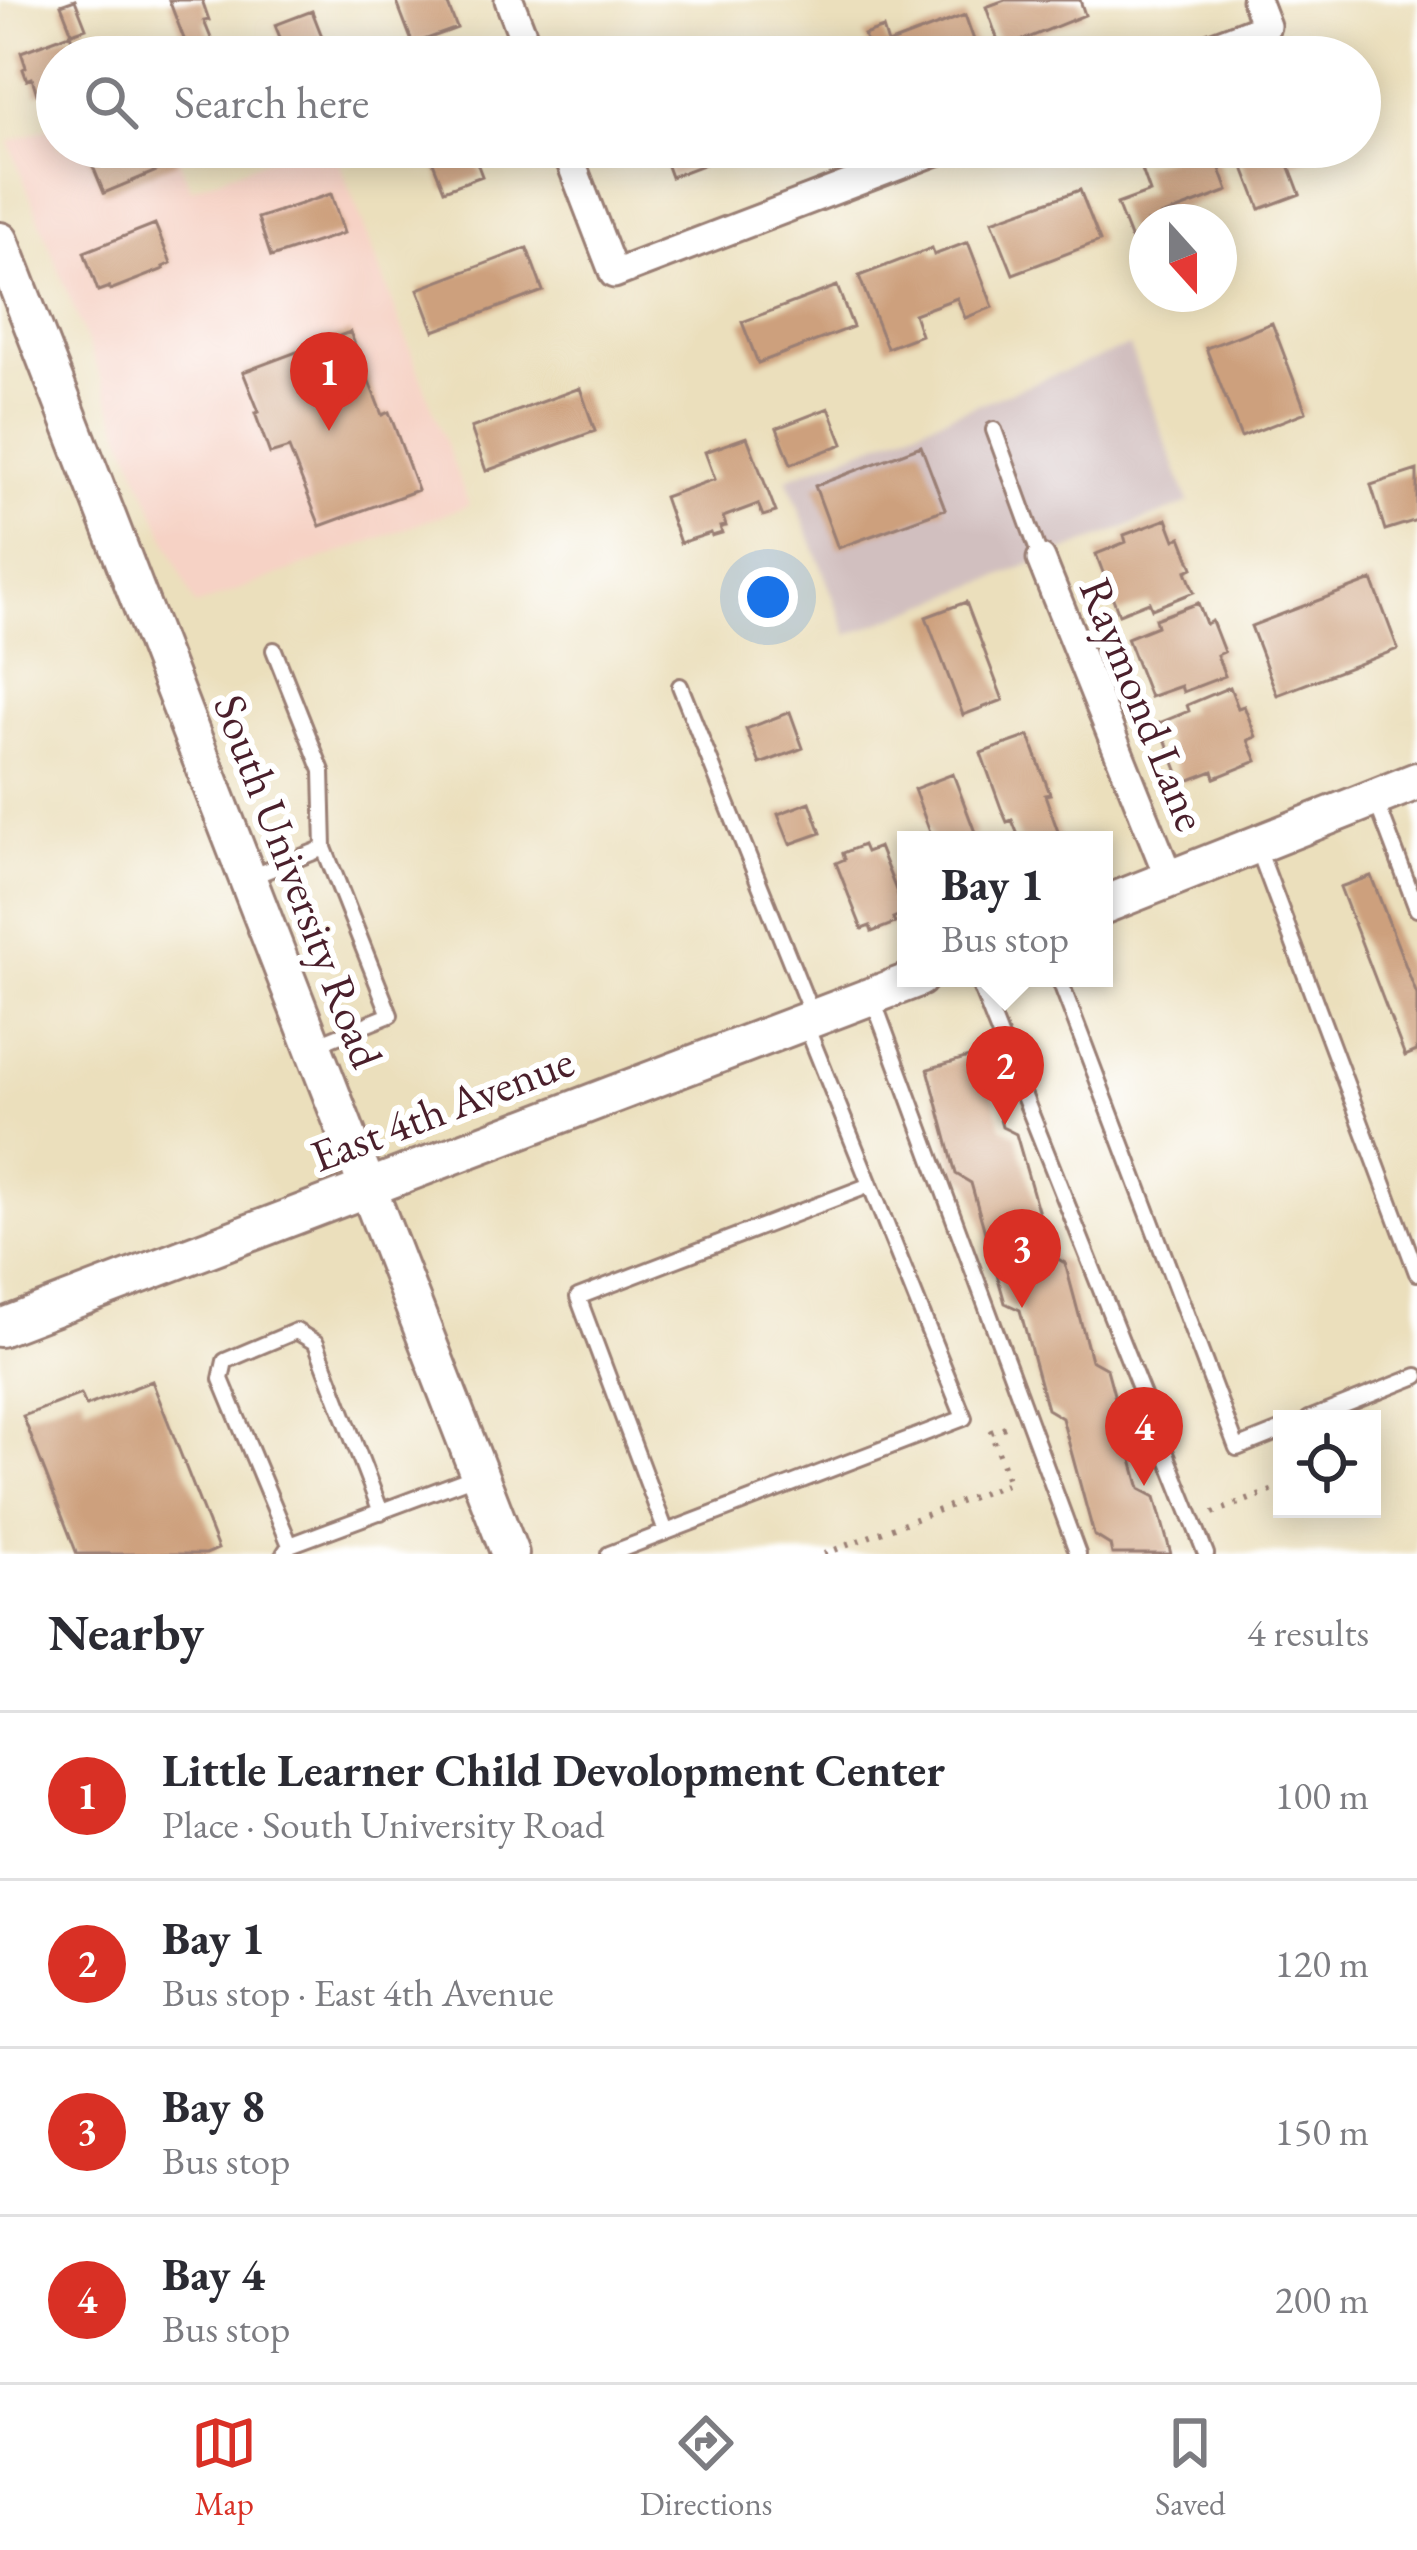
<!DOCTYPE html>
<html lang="en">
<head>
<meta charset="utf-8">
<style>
  body { margin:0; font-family:"EB Garamond",serif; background:#f7f7f7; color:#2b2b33 }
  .controls { position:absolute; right:36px; bottom:36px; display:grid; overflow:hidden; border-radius:0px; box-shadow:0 6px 30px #0003 }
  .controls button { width:108px; height:108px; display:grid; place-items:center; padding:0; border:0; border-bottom:3px solid #e1e1e2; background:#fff; color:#2b2b33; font:60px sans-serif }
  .compass { position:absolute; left:1129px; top:204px; width:108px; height:108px; border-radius:50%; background:#fff; box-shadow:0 6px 30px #0003; rotate:159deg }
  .you { position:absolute; left:768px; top:597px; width:42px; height:42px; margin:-30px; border:9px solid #fff; border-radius:50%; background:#1a73e8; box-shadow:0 0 0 18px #1a73e833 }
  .badge { display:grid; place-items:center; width:78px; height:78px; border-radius:50%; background:#d93025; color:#fff; font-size:39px; font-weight:700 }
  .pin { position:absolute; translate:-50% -99px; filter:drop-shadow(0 3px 6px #0008) }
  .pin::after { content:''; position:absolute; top:63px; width:42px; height:36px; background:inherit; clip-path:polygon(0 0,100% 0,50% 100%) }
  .popup { position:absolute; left:897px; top:831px; width:216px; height:156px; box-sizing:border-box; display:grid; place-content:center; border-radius:0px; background:#fff; filter:drop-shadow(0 3px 9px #0005); font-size:39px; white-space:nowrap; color:#7c7c81 }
  .popup b { font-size:45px; color:#2b2b33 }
  .popup::after { content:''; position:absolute; left:50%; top:100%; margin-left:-24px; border:24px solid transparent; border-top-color:#fff }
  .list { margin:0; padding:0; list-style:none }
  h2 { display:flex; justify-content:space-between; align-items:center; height:156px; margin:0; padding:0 48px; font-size:51px }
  h2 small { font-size:39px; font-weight:400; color:#7c7c81 }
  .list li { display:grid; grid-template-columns:78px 1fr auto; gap:36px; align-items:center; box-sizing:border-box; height:168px; padding:0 48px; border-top:3px solid #e1e1e2 }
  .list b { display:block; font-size:45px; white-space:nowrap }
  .list p { margin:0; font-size:39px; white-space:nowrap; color:#7c7c81 }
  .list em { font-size:39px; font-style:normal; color:#7c7c81 }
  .icon { flex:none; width:66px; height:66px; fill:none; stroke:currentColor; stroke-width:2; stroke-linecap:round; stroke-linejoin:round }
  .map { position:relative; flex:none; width:1417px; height:1554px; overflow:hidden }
  .search { position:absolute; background:#fff; box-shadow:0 6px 30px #0003; left:36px; right:36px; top:36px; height:132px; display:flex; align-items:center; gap:30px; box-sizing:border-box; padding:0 42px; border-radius:66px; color:#7c7c81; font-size:45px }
  .sheet { height:828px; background:#fff }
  nav { display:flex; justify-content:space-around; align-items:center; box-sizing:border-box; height:168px; border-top:3px solid #e1e1e2; background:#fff; font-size:33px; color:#7c7c81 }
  nav a { display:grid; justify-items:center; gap:6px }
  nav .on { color:#d93025 }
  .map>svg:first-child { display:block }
  .built { fill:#f6d2c5 }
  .industrial { fill:#d1bfbf }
  .building { fill:#cda07d }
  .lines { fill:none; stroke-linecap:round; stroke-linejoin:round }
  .lane-casing { stroke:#9a7f74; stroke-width:20 }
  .street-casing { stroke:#9a7f74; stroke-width:33 }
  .secondary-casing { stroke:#9a7f74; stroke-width:42 }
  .path { stroke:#9a7f74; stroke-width:6; stroke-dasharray:3 9; stroke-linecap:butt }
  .lane { stroke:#fff; stroke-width:14 }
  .street { stroke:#fff; stroke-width:27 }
  .secondary { stroke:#fff; stroke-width:36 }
  .labels { text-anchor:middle; stroke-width:12; stroke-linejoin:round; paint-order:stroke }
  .street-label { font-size:45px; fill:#4a1f2b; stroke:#fff }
</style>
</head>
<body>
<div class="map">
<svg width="1417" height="1554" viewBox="0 0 1417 1554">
  <rect width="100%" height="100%" fill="#fff"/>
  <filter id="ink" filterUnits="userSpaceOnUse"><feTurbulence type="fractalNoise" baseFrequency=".00833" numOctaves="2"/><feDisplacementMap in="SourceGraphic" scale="24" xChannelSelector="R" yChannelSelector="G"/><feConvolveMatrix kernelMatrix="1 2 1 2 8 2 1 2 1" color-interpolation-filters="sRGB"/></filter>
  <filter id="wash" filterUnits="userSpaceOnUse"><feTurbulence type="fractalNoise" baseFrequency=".004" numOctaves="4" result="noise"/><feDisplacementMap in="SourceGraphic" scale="48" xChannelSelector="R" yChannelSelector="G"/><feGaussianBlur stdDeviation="2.7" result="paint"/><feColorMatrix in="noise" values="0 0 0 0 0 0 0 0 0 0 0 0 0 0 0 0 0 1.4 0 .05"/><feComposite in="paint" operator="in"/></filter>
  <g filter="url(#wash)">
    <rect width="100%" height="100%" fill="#ebdfbc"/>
    <path class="built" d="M57,125V147H174L191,189L298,147H334L469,505L195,606L137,471L9,142Z"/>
    <path class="industrial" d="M1129,346L1189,503L848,635L787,478Z"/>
    <g id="blocks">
      <path class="building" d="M75,0L86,28L72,33L61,5Z
        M169,0H202L209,20L204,21L217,53L206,57H191Z
        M396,0H446L457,28L413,44Z
        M1005,0H1080L1085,15L1001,49L986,7Z
        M312,11L330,57H288L275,25Z
        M965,15L980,57H872L864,35L883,28L888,44Z
        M70,34L75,48L69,51L70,55L57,57V87L37,94L32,78L27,80L23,69L26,67L21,52Z
        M85,147H172L178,162L104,193Z
        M427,147H471L482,176L444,190Z
        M660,147H702L708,163L671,177Z
        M1199,147H1212L1228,191L1161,216L1163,222H1147V240L1133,245L1117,204L1150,192L1141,167Z
        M1236,147H1337L1289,165L1300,194L1260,209Z
        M1080,190L1100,241L1013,274L992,221Z
        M331,194L344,233L271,257L258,218Z
        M155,224L171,263L163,267L164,269L110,290L109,287L98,291L84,252Z
        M968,242L993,307L965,318L957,298L914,314L921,335L887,348L859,276L932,248L934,255Z
        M527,248L543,291L434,331L418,289Z
        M837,286L853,327L758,363L742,322Z
        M1272,323L1306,412L1241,437L1206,348Z
        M350,332L382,415L389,412L418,490L320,526L289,448L270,454L255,413L259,412L243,372Z
        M580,388L595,431L486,471L471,428Z
        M829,408L843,444L791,464L777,428Z
        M747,437L776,512L763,516L758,504L723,517L726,526L720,527L722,533L712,536L711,533L680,543L664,497L715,479L705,452Z
        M921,446L945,509L838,548L815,486Z
        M1417,470V520L1385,530L1371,485Z
        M1167,519L1175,540L1181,537L1193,568L1186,571L1194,592L1152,609L1149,602L1119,614L1096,554L1126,542L1124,535Z
        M1372,580L1398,649L1277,695L1251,626Z
        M966,602L1003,700L963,715L926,617Z
        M1198,603L1206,624L1212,621L1224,652L1217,655L1225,676L1183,692L1181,686L1150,697L1127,638L1157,626L1155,619Z
        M1230,687L1238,708L1244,706L1256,737L1248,740L1257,761L1215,778L1213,771L1182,783L1159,723L1189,711L1187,705Z
        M790,712L803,748L760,764L746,729Z
        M1029,736L1050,794L1045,795L1061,840H1020L1012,820L1007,822L1001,808L981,753Z
        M953,774L976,835L963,840H933L914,789Z
        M810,802L821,833L790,844L778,814Z
        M863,845L866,852L879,847L905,913L893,918L895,923L872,932L870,926L862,929L836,863L845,859L843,853Z
        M1371,876L1417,995V1051L1405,1056L1340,887Z
        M982,1053L1002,1127L1016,1134L1051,1255L1065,1263L1091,1360L1107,1369L1140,1489L1155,1497L1171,1554H1112L1110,1545L1094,1535L1062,1418L1047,1409L1020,1310L1005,1303L971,1183L956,1174L928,1069Z
        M152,1381L218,1549L206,1554H77L23,1416L81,1394L86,1406Z"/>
    </g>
  </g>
  <g filter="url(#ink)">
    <use href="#blocks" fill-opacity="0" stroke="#9a7f74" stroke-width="3"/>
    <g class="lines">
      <g class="lane-casing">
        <path id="lane" d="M994,430L1041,559
          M274,650L322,771L324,848L390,1015L313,1046
          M680,686L812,1015
          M1375,798L1417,909
          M1257,846L1417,1273
          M251,877L324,848
          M977,978L1206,1554
          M1059,978L1237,1448L1282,1430
          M872,997L1078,1554
          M1309,1419L1417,1376
          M666,1532L578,1297L870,1185
          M290,1545L221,1379L225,1361L296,1331L316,1343L381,1512
          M284,1554L290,1545L478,1475
          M609,1554L964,1418L805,1023"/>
      </g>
      <g class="street-casing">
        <path id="street" d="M509,0L531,57
          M1185,57L1266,26L1256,0
          M565,147L614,274L947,147
          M1041,559L1170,880"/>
      </g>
      <g class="secondary-casing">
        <path id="secondary" d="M0,241L510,1554
          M1104,905L1417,781
          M0,1328L919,978"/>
      </g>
      <path class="path" d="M1213,1513L1282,1487
        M824,1554L1009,1483L991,1432L1008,1426"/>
      <use href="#lane" class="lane"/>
      <use href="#street" class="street"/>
      <use href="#secondary" class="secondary"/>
    </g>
  </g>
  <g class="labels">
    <g class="street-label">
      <text transform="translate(1144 704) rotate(68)" y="16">Raymond Lane</text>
      <text transform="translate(299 881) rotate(69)" y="16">South University Road</text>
      <text transform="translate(442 1108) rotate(-21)" y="16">East 4th Avenue</text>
    </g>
  </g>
</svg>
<div class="controls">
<button><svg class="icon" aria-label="locate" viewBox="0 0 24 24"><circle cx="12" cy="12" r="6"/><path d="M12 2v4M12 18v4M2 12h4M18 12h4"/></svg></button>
</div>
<svg class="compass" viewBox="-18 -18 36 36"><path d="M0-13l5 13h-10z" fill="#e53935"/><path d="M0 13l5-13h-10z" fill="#7c7c81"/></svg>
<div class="you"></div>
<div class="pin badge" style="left:329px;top:431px">1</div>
<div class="pin badge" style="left:1005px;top:1125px">2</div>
<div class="popup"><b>Bay 1</b>Bus stop</div>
<div class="pin badge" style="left:1022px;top:1308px">3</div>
<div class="pin badge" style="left:1144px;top:1486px">4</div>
<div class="search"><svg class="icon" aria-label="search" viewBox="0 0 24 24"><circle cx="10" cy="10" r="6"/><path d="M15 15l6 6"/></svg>Search here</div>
</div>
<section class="sheet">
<h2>Nearby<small>4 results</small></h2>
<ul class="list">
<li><span class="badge">1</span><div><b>Little Learner Child Devolopment Center</b><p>Place · South University Road</p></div><em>100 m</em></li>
<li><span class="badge">2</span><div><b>Bay 1</b><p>Bus stop · East 4th Avenue</p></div><em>120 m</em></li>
<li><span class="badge">3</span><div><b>Bay 8</b><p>Bus stop</p></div><em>150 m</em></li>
<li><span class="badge">4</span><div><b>Bay 4</b><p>Bus stop</p></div><em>200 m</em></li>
</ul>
</section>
<nav>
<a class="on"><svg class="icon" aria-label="map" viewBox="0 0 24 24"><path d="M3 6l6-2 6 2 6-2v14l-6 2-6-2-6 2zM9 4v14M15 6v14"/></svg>Map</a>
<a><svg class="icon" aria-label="directions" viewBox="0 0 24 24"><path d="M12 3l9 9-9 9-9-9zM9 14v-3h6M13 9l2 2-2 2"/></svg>Directions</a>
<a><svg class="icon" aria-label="saved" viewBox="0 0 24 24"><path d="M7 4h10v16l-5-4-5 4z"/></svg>Saved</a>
</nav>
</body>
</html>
